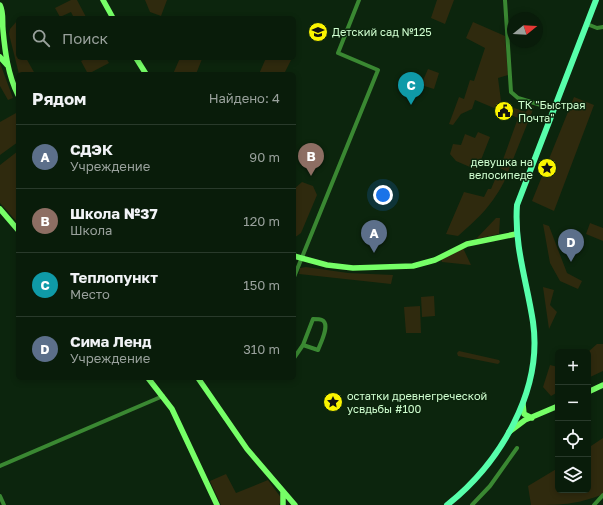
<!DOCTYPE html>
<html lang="ru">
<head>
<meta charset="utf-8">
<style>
  body { margin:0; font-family:"Golos Text",sans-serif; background:#122513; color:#f1f3f6 }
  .controls { position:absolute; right:12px; bottom:12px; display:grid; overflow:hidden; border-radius:6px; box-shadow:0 2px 6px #0003 }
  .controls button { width:36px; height:36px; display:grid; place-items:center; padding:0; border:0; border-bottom:1px solid #293a2b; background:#091c0a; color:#f1f3f6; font:20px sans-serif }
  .compass { position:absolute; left:507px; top:12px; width:36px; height:36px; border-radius:50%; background:#091c0a; box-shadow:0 2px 6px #0003; rotate:72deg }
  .you { position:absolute; left:383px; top:195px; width:14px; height:14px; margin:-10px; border:3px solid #fff; border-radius:50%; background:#1a73e8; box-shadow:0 0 0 6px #1a73e833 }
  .badge { display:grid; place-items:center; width:26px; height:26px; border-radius:50%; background:#fbf400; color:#fff; font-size:13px; font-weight:700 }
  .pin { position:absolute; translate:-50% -33px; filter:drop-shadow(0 1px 2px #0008) }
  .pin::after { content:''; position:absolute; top:21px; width:14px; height:12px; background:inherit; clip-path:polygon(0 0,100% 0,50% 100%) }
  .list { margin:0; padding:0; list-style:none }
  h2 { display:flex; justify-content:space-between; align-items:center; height:52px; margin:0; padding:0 16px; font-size:17px }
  h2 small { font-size:13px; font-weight:400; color:#99a19c }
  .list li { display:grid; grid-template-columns:26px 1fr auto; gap:12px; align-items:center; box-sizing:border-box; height:64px; padding:0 16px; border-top:1px solid #293a2b }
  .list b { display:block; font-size:15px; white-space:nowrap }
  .list p { margin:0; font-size:13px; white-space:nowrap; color:#99a19c }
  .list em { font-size:13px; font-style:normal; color:#99a19c }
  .icon { flex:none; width:22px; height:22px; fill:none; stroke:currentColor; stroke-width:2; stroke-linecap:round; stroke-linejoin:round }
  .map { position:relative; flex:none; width:603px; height:505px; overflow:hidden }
  .search { position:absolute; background:#091c0a; box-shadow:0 2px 6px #0003; left:16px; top:16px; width:280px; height:44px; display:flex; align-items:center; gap:10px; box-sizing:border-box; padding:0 14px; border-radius:6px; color:#99a19c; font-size:15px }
  .panel { position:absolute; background:#091c0a; box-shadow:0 2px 6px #0003; left:16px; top:72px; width:280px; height:308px; border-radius:6px }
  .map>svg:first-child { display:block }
  .green { fill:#2f2a0e }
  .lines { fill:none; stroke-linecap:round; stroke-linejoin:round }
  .street { stroke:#3a8832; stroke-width:4 }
  .secondary { stroke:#76ff67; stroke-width:5.5 }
  .primary { stroke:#57ffab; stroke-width:6 }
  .labels { text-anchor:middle; stroke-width:3; stroke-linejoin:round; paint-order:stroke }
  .poi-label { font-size:11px; fill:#d0ffd0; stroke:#0c250d; text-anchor:start }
</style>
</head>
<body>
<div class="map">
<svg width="603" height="505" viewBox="0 0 603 505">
  <rect width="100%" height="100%" fill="#0c250d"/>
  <path class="green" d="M71,0H77L86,17L74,18L71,12L60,17L55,8Z
    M145,0H167L161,16L150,12Z
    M437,0H454L445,24L431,18Z
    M17,21L18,58H26L35,74H19L9,34L10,29Z
    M473,22L505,36L508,75L498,78L501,101L508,106L526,112L529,104L534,107L508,172L500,168L518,118L475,100L472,109L461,114L453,125L449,124L459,97L464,99L470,80L474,81L485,48L466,38Z
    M87,58H106L109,63L88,74L81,61Z
    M180,58L202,59L196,74H173Z
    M266,58H287L291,60L284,74H259Z
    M0,63L13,98L8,100L0,86Z
    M428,69L439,73L434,89L421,85Z
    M574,97L594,105L554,211L532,201Z
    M16,113L18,115V142L0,155V122Z
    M478,132L490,137L477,170L456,161L450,154L453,144L461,145L465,134L475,138Z
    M18,151V223L0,203V165Z
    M497,175L506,178C493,204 480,217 458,236L446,234L464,192L484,197L488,189H491Z
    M302,182L313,186L317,195L301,233L294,238V189Z
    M496,218H500L499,234L476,239Z
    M590,223L603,228V241L586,234Z
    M543,224L549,226L567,273L582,281L578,289L560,281L550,263Z
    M463,248L471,265L442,262L441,259Z
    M306,267L348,273L393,275L391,284L299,274L300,268Z
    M543,287L554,290L550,305L557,312L549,329Z
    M434,296L435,316L422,317L421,297Z
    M420,306L421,333H406L404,307Z
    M597,344H603V371L588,378V352Z
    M459,351L499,360L500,362L498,364L458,356L457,353Z
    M550,365L558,367V392L551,396L543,387Z
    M603,438V494C577,505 559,505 531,505L528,486L558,468V490H588V448Z
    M226,474L236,493L268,480L282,499L279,505H221L210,481Z"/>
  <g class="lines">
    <path class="street" d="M505,0L511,92L518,98L554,109
      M587,24L597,28L603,27
      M294,277L378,70L338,53L359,0
      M294,358L303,345L313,319C315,319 320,319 322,320C331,324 320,344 318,350L303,345
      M0,466L163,396
      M0,496L4,505
      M472,505L490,486L517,448
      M594,505L603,495"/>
    <path class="secondary" d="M103,0L113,18
      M0,5C4,13 2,21 3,30C5,52 8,75 18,95
      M0,57L7,65
      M136,58L146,74
      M0,209L18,230
      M294,256L327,265L353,268L413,266L435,260L467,244L516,234
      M148,378L172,409L217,505
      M198,378L247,449L295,505
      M588,392L603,385
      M523,404L524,414L532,418
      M509,432L525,420L558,406
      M283,492V505"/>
    <path class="primary" d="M447,505C500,463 543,391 533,322C527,282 514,246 517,205L596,0"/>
  </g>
  <defs>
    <g id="school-disc" transform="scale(1)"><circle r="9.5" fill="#fbf400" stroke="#0c250d"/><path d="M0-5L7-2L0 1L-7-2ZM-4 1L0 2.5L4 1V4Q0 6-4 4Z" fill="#111"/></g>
    <g id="civic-disc" transform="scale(1)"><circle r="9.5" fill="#fbf400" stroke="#0c250d"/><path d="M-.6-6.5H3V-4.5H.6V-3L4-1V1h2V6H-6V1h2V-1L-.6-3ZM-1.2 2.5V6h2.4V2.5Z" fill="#111"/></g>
    <g id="sight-disc" transform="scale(1)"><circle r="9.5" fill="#fbf400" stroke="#0c250d"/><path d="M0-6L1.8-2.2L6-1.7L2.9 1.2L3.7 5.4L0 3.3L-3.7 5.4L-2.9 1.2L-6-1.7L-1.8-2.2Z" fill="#111"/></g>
  </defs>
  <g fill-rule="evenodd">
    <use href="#school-disc" x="318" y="32"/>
    <use href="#civic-disc" x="504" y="111"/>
    <use href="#sight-disc" x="547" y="168"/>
    <use href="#sight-disc" x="333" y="402"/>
  </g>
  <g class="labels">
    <g class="poi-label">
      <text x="332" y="36">Детский сад №125</text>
      <text x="518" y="109">ТК "Быстрая<tspan x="518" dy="13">Почта"</tspan></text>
      <text x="533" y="166" text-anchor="end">девушка на<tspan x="533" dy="13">велосипеде</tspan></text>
      <text x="347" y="400">остатки древнегреческой<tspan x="347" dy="13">усвдьбы #100</tspan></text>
    </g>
  </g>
</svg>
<div class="controls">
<button>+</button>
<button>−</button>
<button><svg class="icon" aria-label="locate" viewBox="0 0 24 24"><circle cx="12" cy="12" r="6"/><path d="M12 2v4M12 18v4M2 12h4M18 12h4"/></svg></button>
<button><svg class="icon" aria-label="layers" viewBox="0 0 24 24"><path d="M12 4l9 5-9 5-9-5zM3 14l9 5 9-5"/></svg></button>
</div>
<svg class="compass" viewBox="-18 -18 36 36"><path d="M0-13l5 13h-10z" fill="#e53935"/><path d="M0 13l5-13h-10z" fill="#99a19c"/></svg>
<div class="you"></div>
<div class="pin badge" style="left:374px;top:253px;background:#5c6f8a">A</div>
<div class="pin badge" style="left:311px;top:176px;background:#8d6e63">B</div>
<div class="pin badge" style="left:411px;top:105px;background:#0f9aa8">C</div>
<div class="pin badge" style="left:571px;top:262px;background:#5c6f8a">D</div>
<div class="search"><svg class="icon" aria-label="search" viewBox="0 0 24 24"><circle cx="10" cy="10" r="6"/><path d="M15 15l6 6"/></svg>Поиск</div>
<section class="panel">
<h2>Рядом<small>Найдено: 4</small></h2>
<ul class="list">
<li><span class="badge" style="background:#5c6f8a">A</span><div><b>СДЭК</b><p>Учреждение</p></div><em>90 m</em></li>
<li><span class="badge" style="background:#8d6e63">B</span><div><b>Школа №37</b><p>Школа</p></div><em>120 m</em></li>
<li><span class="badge" style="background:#0f9aa8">C</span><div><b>Теплопункт</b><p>Место</p></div><em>150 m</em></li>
<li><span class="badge" style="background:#5c6f8a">D</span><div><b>Сима Ленд</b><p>Учреждение</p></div><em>310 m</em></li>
</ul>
</section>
</div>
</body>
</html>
